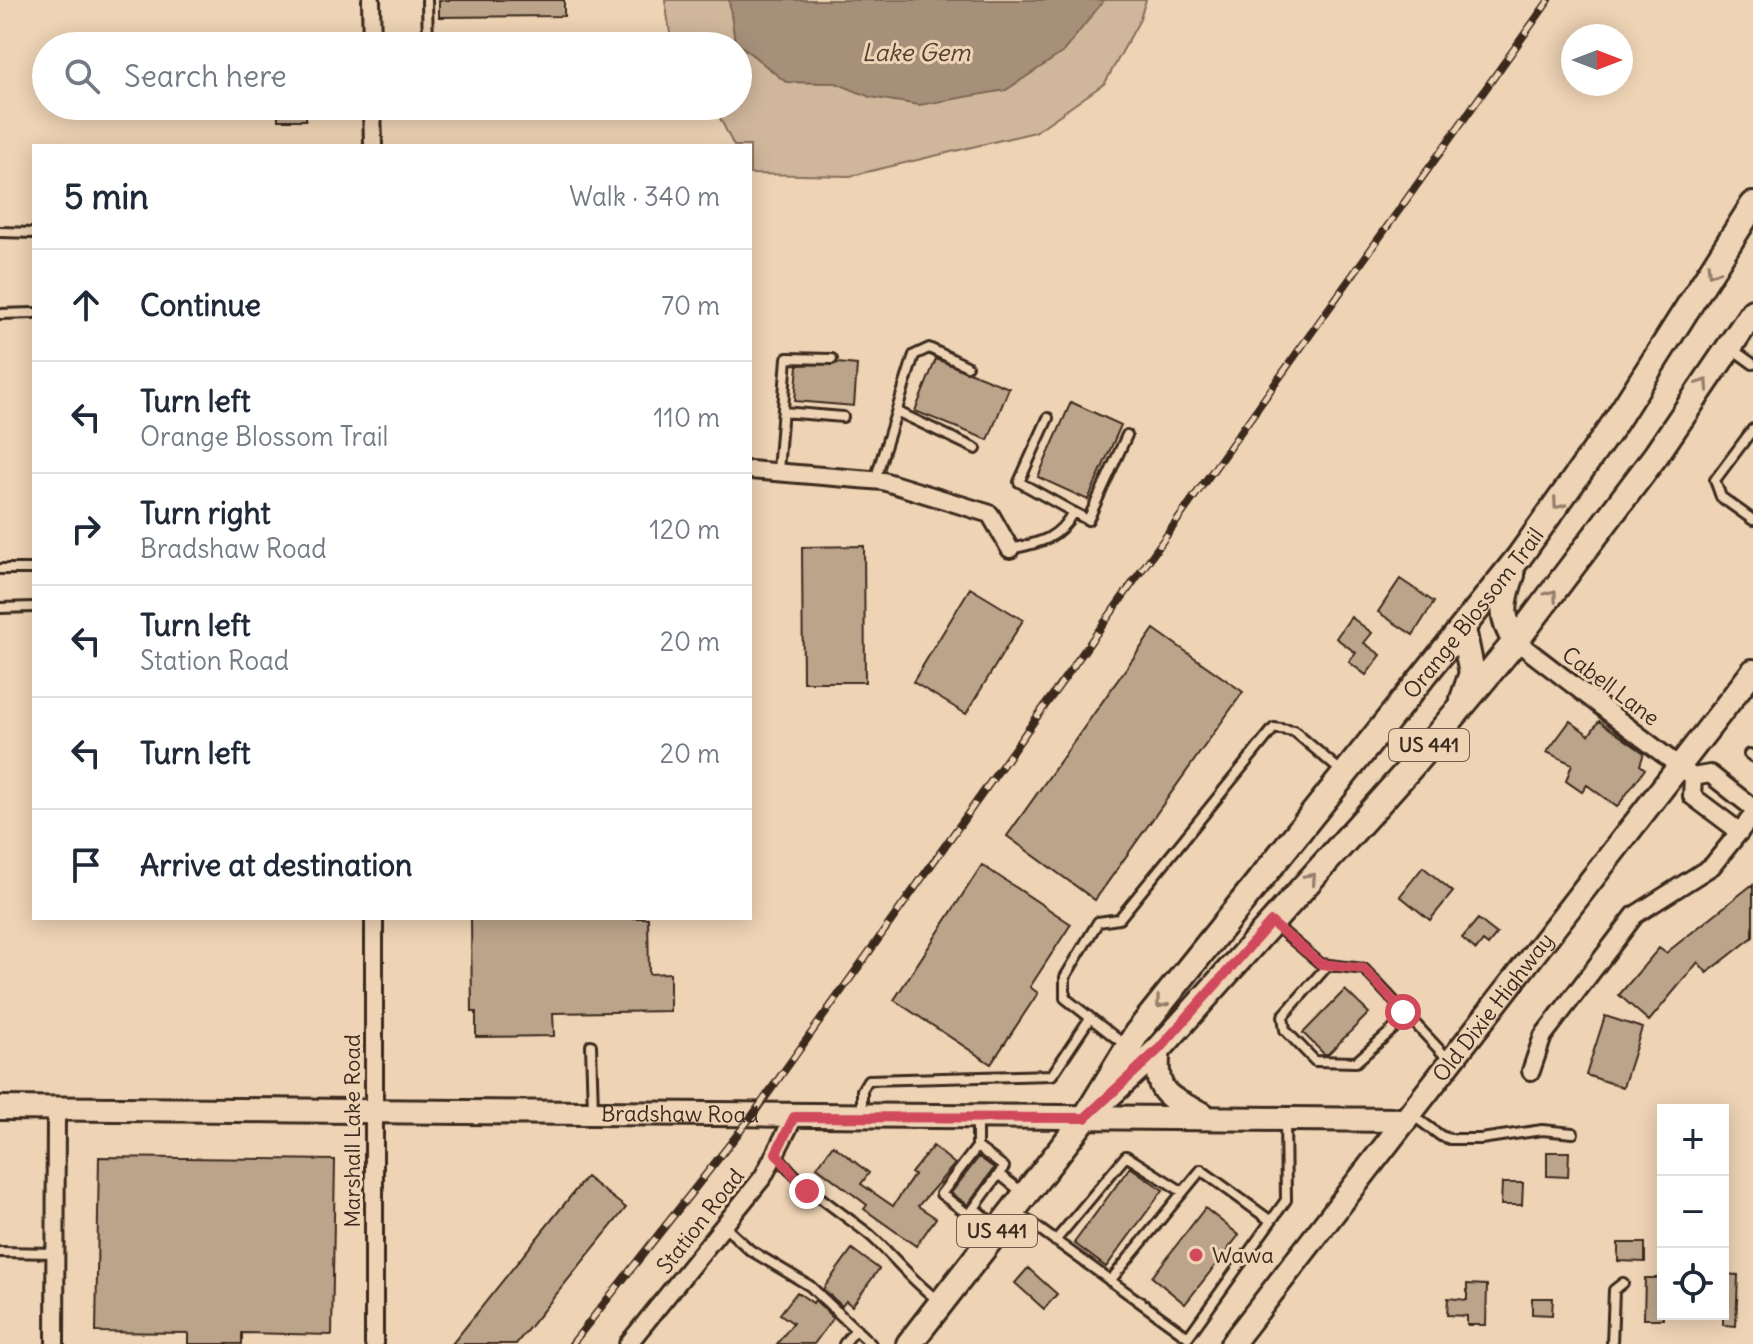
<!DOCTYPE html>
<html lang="en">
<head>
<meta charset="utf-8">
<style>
  body { margin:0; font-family:Delius,sans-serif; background:#f2f2f3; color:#1f2937 }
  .controls { position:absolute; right:24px; bottom:24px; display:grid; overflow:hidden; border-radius:0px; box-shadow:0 4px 20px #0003 }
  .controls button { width:72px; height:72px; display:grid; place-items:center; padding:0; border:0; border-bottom:2px solid #e0e1e3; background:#fff; color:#1f2937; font:40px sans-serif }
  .compass { position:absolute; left:1561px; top:24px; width:72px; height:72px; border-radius:50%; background:#fff; box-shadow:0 4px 20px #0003; rotate:90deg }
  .stop { position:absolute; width:24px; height:24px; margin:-18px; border:6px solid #d1495b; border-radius:50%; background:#fff }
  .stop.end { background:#d1495b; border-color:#fff; box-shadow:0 2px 8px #0008 }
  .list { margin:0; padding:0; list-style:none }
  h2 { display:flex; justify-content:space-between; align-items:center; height:104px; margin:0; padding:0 32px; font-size:34px }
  h2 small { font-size:26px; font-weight:400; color:#747a83 }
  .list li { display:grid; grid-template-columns:52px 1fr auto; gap:24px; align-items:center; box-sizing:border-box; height:112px; padding:0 32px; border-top:2px solid #e0e1e3 }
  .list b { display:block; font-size:30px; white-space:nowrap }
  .list p { margin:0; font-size:26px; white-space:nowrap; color:#747a83 }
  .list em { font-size:26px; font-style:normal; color:#747a83 }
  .icon { flex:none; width:44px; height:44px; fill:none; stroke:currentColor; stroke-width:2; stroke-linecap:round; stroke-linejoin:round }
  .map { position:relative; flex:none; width:1753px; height:1344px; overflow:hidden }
  .search { position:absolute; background:#fff; box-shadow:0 4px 20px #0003; left:32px; top:32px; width:720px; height:88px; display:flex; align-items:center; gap:20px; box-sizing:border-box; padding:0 28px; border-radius:44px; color:#747a83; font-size:30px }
  .panel { position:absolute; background:#fff; box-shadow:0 4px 20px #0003; left:32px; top:144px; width:720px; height:776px; border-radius:0px }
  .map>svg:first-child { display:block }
  .green { fill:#d0b79c; stroke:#86705d; stroke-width:2 }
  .water { fill:#a7907a; stroke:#7c6755; stroke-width:2 }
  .building { fill:#bca48b; stroke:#3b2a1e; stroke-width:2 }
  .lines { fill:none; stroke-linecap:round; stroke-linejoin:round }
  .lane-casing { stroke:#3b2a1e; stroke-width:14 }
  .street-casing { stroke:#3b2a1e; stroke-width:22 }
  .secondary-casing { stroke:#3b2a1e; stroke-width:28 }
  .primary-casing { stroke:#3b2a1e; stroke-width:30 }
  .lane { stroke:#eed3b5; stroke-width:8 }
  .street { stroke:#eed3b5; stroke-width:16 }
  .secondary { stroke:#eed3b5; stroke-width:22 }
  .primary { stroke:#eed3b5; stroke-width:24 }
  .rail-casing { stroke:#3b2a1e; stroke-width:8 }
  .rail { stroke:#eed3b5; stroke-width:5; stroke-dasharray:15; stroke-linecap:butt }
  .oneway { stroke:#947e6a }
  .route { stroke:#d1495b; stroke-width:10 }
  .poi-dot { fill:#d1495b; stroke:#eed3b5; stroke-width:3 }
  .labels { text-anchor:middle; stroke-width:6; stroke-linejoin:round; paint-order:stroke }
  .shield { fill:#eed3b5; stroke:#715d4b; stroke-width:2 }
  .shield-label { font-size:20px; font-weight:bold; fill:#3b2a1e }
  .street-label { font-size:22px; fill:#3b2a1e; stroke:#eed3b5 }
  .poi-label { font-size:22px; fill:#3b2a1e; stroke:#eed3b5; text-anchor:start }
  .water-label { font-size:24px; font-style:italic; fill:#513e30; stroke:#eed3b5 }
</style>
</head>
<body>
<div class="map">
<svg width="1753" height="1344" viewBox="0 0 1753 1344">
  <rect width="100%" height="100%" fill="#eed3b5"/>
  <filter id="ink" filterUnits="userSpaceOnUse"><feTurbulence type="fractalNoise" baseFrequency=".0125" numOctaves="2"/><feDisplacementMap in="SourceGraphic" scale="16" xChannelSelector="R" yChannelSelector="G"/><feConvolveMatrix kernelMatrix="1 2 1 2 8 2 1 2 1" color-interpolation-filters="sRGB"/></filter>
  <g filter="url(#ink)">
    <path class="green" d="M665,0H729L735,41L786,82L836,83L1062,53L1104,0H1146L1139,21L1105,83L1035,132L850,176L750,174V146H734L714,106H738V46H672Z"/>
    <path class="water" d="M729,0H1104L1062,53L1006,90L919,105L870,97L836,83L786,82L735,41Z"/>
    <path class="building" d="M439,0H564V16L439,17Z
      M278,106H306V120H278Z
      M936,359L1009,388L988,440L915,411Z
      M837,363L857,365L854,406L795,401L798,365Z
      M1071,402L1121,425L1088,500L1038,477Z
      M864,546L865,682H803L802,547Z
      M1400,579L1434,602L1413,635L1378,612Z
      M970,588L1023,620L966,714L913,682Z
      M1351,617L1372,633L1364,643L1381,655L1366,675L1349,662L1356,653L1336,638Z
      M1154,629L1243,692L1095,900L1007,836Z
      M1570,721L1589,735L1599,721L1644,753L1640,765L1645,769L1617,807L1587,785L1582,792L1566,781L1572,764L1547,752Z
      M982,865L1071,924L1030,987L1038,993L991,1064L894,1000Z
      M1423,867L1453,892L1430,920L1400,896Z
      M1753,884V937L1707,973L1698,962L1649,1021L1619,995L1659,948L1666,953Z
      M471,918H648L649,974L670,973V1011L553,1013L554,1036L476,1037V1012H472Z
      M1478,919L1497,934L1488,945L1483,941L1476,950L1462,938Z
      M1345,990L1369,1013L1328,1054H1324L1303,1033Z
      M1605,1016L1642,1028L1623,1087L1586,1075Z
      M833,1145L869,1173L861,1184L893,1206L914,1175L911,1173L933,1146L955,1164L918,1206L936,1218L916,1246L864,1209L867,1205L817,1167Z
      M1547,1152H1569L1568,1177L1547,1176Z
      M99,1157L335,1160L332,1335L242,1333V1344H188V1333L96,1332Z
      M979,1157L994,1168L968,1205L951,1193Z
      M1130,1167L1163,1190L1106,1267L1074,1243Z
      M586,1177L626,1208L516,1344H452Z
      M1502,1183H1523L1522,1205H1501Z
      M1205,1208L1239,1235L1185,1304L1152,1277Z
      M1618,1243H1645V1262L1618,1261Z
      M852,1249L879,1269L852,1306L846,1301L842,1306L823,1289Z
      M1028,1268L1057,1294L1044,1309L1015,1283Z
      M1723,1274L1738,1275L1736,1326L1723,1325Z
      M1645,1278H1660L1663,1319H1644Z
      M1467,1284L1487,1285L1486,1325H1467V1316L1447,1315L1448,1298L1467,1300Z
      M797,1292L813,1303L815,1300L833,1318L814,1344H777L793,1323L780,1314Z
      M1532,1298H1553L1552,1315L1532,1314Z"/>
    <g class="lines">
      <g class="lane-casing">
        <path id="lane" d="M427,0L428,46
          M0,232L34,233
          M0,314L34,313
          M1731,348L1753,364
          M783,412L843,417
          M898,412L976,449
          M1753,429L1715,480L1721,497L1753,520
          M778,471L787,358L832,359
          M875,480L914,355L929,348L967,366
          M1073,512L1088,520L1127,435
          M1010,549C1039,543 1058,540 1073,512L1019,482L1048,418
          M0,569H34
          M0,608L34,607
          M1749,754L1753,757
          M1275,925L1321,964L1364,969L1450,1061
          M1328,965L1283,1016L1285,1030L1315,1061L1356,1062L1407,1017
          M591,1045L593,1109
          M1125,1045L1065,998V977L1098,922L1119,919L1274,728L1294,731L1342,772
          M862,1112V1090L868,1080L1052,1075L1090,1018
          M1411,1114L1441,1136L1450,1139H1481L1542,1130L1573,1133
          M977,1119V1147L1004,1167L969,1215L941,1194L977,1147
          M776,1153C802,1189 836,1208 870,1235C894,1256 912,1282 938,1300
          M999,1174L1023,1193
          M974,1208L998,1228
          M1016,1212L1188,1337L1286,1200L1285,1119
          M725,1227L750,1250L810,1286L871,1344
          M1055,1241L1126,1156L1183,1192
          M0,1252L55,1253
          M1110,1281L1201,1170L1271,1221
          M844,1344L856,1329
          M1612,1344L1614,1290L1623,1283"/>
      </g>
      <g class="street-casing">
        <path id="street" d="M371,0L372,46
          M372,106L373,146
          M750,470L883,481L990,514L1010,549
          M1516,641L1693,777
          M1693,777L1692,796L1740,832
          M1693,777L1710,774L1753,808
          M374,918V1344
          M1531,1071L1543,1036L1635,915L1712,866L1753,815
          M55,1344L56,1108
          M628,1344L763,1177L794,1117"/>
      </g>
      <g class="secondary-casing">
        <g id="secondary">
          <path d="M1159,1049C1153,1092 1166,1097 1203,1114"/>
          <path id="s1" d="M0,1108L1406,1120"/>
          <path id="s2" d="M1232,1344L1753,671"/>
        </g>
      </g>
      <g class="primary-casing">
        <g id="primary">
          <path d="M1512,575C1503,600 1499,619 1516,641"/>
          <path d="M1463,629L1472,673L1463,699"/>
          <path d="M1107,1097L1159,1049L1411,767L1516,641L1656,455L1753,312"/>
          <path id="s3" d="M909,1344L1085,1118L1137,1033L1519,557L1614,424L1753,205"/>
        </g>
      </g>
      <use href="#lane" class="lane"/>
      <use href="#street" class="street"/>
      <use href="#secondary" class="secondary"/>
      <use href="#primary" class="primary"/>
      <g class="rail-casing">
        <path id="rail" d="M572,1344L752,1116L1549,0"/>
      </g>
      <use href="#rail" class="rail"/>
    </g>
    <defs><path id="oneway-chevron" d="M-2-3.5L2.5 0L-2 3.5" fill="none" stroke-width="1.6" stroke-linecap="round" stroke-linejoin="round" transform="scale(2)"/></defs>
    <g class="oneway">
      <use href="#oneway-chevron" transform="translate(1712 271) rotate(122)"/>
      <use href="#oneway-chevron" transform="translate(1704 384) rotate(-56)"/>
      <use href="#oneway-chevron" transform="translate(1558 504) rotate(126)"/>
      <use href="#oneway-chevron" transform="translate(1552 595) rotate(-53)"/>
      <use href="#oneway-chevron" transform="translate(1311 878) rotate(-48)"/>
      <use href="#oneway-chevron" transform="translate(1161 1003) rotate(129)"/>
    </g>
  </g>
  <g class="lines" filter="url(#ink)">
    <path class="route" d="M807,1191L776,1153L794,1117L1085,1118L1159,1049L1271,922L1321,964L1364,969L1403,1012"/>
  </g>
  <circle class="poi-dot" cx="1196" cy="1255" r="8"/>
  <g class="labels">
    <g class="shield">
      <rect x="1389" y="729" width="80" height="32" rx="6"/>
      <rect x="957" y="1215" width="80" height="32" rx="6"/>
    </g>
    <g class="shield-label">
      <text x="1429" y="752">US 441</text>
      <text x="997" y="1238">US 441</text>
    </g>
    <g class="street-label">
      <text dy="8" stroke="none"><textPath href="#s3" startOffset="924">Orange Blossom Trail</textPath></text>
      <text transform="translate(1611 686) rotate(37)" y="8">Cabell Lane</text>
      <text dy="8" stroke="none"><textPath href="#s2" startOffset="426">Old Dixie Highway</textPath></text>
      <text dy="8" stroke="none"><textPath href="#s1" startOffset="680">Bradshaw Road</textPath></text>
      <text transform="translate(352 1131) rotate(-90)" y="8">Marshall Lake Road</text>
      <text transform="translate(700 1221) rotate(-52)" y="8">Station Road</text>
    </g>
    <g class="poi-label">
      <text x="1212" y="1263">Wawa</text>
    </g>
    <g class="water-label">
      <text x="916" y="61">Lake Gem</text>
    </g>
  </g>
</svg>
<div class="controls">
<button>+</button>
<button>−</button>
<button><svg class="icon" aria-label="locate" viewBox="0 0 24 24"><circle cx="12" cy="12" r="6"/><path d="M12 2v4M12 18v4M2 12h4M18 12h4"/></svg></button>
</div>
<svg class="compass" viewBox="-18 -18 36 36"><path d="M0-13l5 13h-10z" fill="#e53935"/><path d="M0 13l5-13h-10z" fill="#747a83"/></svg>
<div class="stop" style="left:1403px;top:1012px"></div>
<div class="stop end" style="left:807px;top:1191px"></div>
<div class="search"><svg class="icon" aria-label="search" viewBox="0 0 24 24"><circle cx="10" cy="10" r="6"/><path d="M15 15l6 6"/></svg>Search here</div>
<section class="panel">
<h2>5 min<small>Walk · 340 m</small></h2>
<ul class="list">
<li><svg class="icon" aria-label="ahead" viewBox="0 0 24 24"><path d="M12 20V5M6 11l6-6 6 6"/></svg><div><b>Continue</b></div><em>70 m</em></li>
<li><svg class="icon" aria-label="left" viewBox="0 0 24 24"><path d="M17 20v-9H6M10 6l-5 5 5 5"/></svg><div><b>Turn left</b><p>Orange Blossom Trail</p></div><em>110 m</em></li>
<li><svg class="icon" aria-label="right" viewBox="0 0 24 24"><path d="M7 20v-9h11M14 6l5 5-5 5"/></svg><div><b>Turn right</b><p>Bradshaw Road</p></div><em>120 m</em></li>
<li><svg class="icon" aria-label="left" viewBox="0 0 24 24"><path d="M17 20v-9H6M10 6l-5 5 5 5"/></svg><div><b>Turn left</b><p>Station Road</p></div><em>20 m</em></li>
<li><svg class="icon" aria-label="left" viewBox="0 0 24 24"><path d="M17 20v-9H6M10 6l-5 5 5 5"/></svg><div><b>Turn left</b></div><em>20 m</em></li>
<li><svg class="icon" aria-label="arrive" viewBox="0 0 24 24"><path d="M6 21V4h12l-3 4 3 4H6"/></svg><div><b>Arrive at destination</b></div></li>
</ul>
</section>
</div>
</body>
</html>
